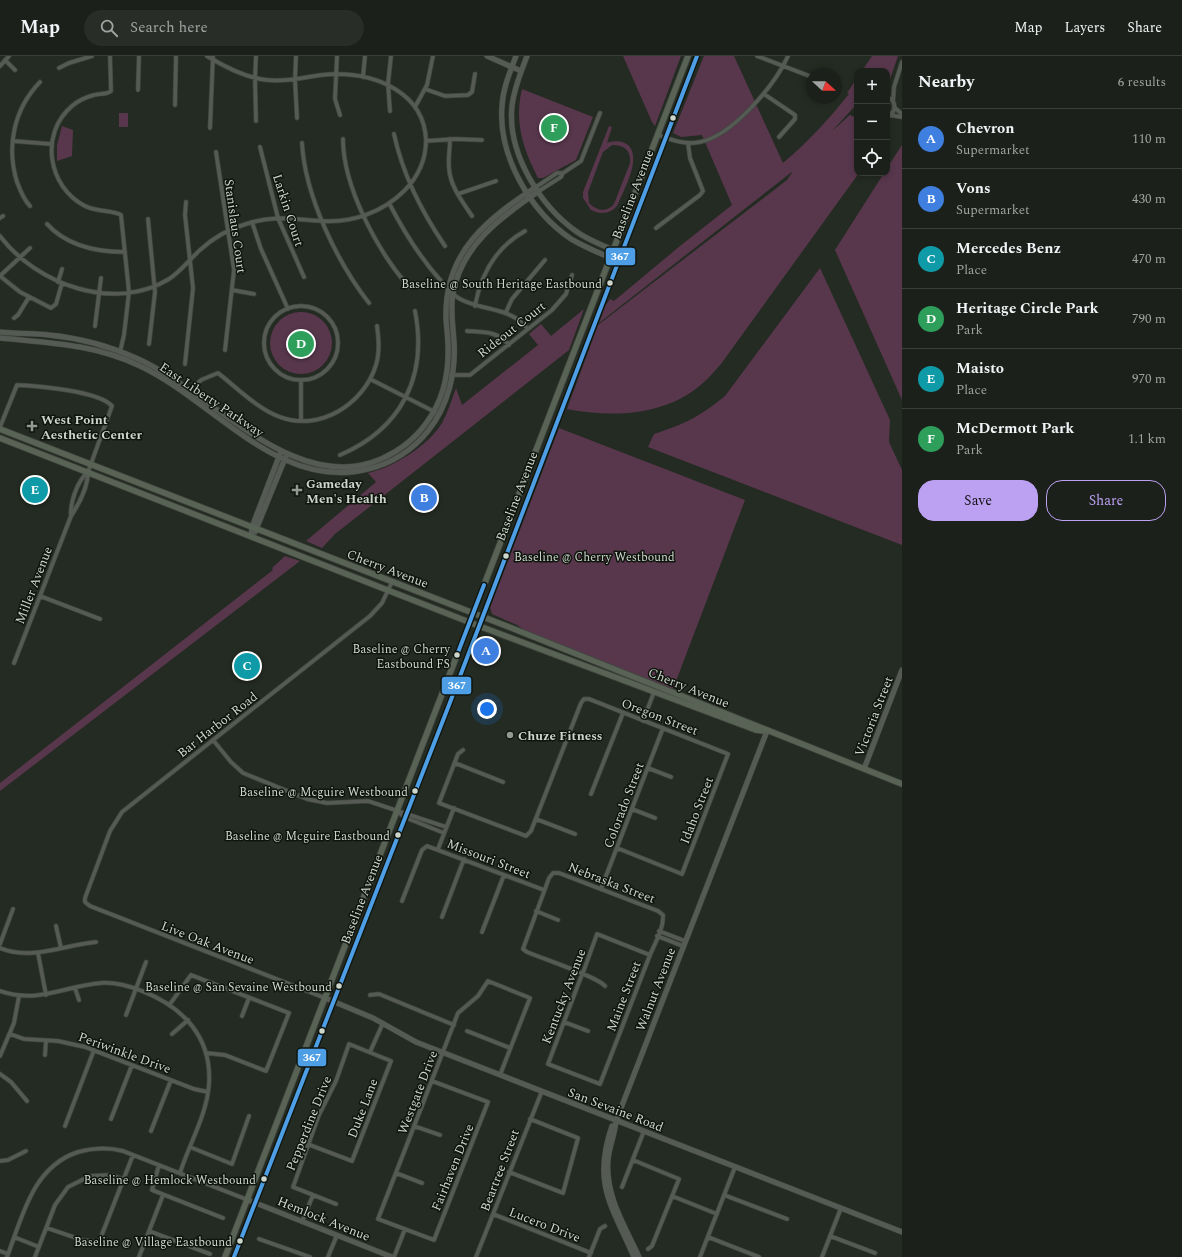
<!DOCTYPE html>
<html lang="en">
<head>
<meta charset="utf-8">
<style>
  body { margin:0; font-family:Spectral,serif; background:#282d27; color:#f1f3f6 }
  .controls { position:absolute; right:12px; top:12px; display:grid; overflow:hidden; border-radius:8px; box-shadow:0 2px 6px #0003 }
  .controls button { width:36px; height:36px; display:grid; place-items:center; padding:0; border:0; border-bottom:1px solid #393e39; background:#1b201a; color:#f1f3f6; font:20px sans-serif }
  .compass { position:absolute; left:806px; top:12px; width:36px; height:36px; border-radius:50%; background:#1b201a; box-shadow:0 2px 6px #0003; rotate:111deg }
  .you { position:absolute; left:487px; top:653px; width:14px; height:14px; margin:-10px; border:3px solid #fff; border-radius:50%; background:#1a73e8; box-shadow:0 0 0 6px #1a73e833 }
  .badge { display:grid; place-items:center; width:26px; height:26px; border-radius:50%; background:#bca0f2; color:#fff; font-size:13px; font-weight:700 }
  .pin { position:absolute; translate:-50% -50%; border:2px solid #fff; box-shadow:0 1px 4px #0006 }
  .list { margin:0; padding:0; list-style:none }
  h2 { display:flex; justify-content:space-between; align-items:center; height:52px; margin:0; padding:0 16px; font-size:17px }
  h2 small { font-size:13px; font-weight:400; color:#a0a3a2 }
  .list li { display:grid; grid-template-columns:26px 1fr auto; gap:12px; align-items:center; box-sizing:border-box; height:60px; padding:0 16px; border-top:1px solid #393e39 }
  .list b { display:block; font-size:15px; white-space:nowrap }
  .list p { margin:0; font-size:13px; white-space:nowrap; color:#a0a3a2 }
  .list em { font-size:13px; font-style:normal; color:#a0a3a2 }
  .actions { display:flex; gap:8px; padding:12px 16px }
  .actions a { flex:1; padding:9px 0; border:1px solid #bca0f2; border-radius:16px; text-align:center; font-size:14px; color:#bca0f2 }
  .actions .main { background:#bca0f2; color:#111 }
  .icon { flex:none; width:22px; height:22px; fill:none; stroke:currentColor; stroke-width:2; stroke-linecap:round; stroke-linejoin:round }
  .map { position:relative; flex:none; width:902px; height:1201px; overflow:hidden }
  header { display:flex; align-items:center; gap:24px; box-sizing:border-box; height:56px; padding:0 20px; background:#1b201a; border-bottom:1px solid #393e39 }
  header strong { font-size:19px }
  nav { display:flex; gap:22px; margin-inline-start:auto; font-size:14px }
  .search { width:280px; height:36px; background:#282d27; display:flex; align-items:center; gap:10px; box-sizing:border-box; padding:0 14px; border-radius:22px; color:#a0a3a2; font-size:15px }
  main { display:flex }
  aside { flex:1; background:#1b201a }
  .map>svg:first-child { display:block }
  .green { fill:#58374c; fill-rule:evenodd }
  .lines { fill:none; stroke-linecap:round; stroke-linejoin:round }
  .street-casing { stroke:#40463e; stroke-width:5 }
  .secondary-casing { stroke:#40463e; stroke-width:6 }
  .primary-casing { stroke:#40463e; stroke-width:7 }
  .street { stroke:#555b54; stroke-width:3.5 }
  .secondary { stroke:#555b54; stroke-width:5 }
  .primary { stroke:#586356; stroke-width:5.5 }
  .bus-1-casing { stroke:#0f150e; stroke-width:7 }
  .bus-1 { stroke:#4d9ee5; stroke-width:4 }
  .bus-dot { fill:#cdd6cb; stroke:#0f150e; stroke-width:1.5 }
  .poi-dot { fill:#929a90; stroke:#0f150e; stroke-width:1.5 }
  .labels { text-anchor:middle; stroke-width:3; stroke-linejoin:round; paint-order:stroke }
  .bus-label { font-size:12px; fill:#cdd6cb; stroke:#0f150e; text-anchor:end }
  .street-label { font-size:13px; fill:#cdd6cb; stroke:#0f150e }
  .poi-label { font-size:13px; font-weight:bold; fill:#cdd6cb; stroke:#0f150e; text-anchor:start }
  .line-badge { stroke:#0f150e; stroke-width:1.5 }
  .badge-label { font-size:11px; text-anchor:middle; font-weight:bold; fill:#fff }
</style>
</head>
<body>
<header>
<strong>Map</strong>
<div class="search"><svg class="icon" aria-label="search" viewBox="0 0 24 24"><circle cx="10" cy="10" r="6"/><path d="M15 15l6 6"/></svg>Search here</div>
<nav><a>Map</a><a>Layers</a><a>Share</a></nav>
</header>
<main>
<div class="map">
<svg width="902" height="1201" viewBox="0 0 902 1201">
  <rect width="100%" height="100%" fill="#242b22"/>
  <path class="green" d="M623,0H681L655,70L652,66Z
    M704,0H734L783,107C808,86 829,63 849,38L847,37L857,22V48L831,76L850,59L857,62V117H859L721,308C715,314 710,321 704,326C668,360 612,362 567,353L598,269L787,124L793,115L599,267L605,250L610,243L614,245L680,190L732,149L702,79L681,81L673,77Z
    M872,0H898L887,32V15H862Z
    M522,33L593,61L576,104L543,122H538C523,93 514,66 522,33Z
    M119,57H128V71H119Z
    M62,70L73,74L72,100L57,105V89Z
    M609,70L612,71L607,87C613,85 621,84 628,89C642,102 624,133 618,148C612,158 601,159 591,154L583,142V136ZM612,89C624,89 631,94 630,107L614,148C606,157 597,155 589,147L588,136L603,96Z
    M902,89V344L835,194L884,117H887V112Z
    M820,212L890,364L889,386L902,414V489L648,391L654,378C685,368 699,361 725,340Z
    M584,253L569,294L335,478L322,492L306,485L376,426L368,417C394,411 428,390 442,367C448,356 452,343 456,332L462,349L538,289L529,278L541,268L551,280Z
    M270 287a31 31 0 1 1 62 0a31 31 0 1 1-62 0Z
    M559,372L745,444L673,633L530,578L517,569L492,558L490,551Z
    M285,500L300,505L0,735V727L273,514L272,512Z"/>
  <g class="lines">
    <g class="street-casing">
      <path id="street" d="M110,0L111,35C107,39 99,37 94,39C86,41 78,45 72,50C39,78 48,131 85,150C96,156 114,154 121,159L129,236L124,279L120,296
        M296,0L295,24L297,62
        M337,0L335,43L340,59
        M757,0L812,21
        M5,4L15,14
        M0,10L9,0
        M59,12L69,7L92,0
        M363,21L365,0
        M425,33L445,40L468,39L472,36L475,18
        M138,34L139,0
        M764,38L795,59V63L779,81
        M887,41C894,44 896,49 893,56L887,60
        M893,45L894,31L902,6
        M175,49L176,0
        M415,51L427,29L433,0
        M895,52L902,58
        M390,55L388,28L391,0
        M889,59L902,61
        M256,65L255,22L256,0
        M210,72L213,0
        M394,78C403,120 421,155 445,190
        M658,79C672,84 685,89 700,86C732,80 775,29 788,0
        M343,83C343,131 378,196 409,231
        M450,83C450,93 448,102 449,112C450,130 462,145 472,160
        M13,85L51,88
        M426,85L455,83L482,84
        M302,87C305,140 337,206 369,247
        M260,91L278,162L304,221
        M216,96L234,214L225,294
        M536,131L557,117H563
        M539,135L561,121L563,117L581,105L600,57
        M458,138L496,125
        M389,147C404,176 420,202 442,226C447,232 453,239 460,243C485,256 509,250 528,273
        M30,150C24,144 20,134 17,126C6,90 14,53 40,26
        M0,162L3,160
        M148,163L155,236L149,288
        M252,166L261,193L288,253
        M47,168C67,190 96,196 125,196
        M656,172L700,139L703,135L690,102L688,87
        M0,180C36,228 114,257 169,223C181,215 189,204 200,194C213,182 229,173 246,168C277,158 293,164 323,165C352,167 383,156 404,135C418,121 426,104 426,84C424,37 377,18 336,18C313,18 291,27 267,24C246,22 225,11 207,0
        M0,220L20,236L51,252L56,248L62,227
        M0,220L30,192
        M58,226L62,213
        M232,234L254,238
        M264 287a37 37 0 1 1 74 0a37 37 0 1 1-74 0Z
        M475,250C481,218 496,191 525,175
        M506,256L512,243L545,204
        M14,262L18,259L29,241
        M95,270L101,222
        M467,275C483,276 498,275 509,289
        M185,308L193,232L185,159L186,146
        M451,319H470L552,254L566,238L572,219
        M370,323L435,356
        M187,338L201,324L218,317C236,331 259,354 280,361C320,376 364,348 376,309C380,296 379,283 377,270
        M301,365V325
        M0,371L17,329C38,330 99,335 112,350L88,416C88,430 79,448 71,460L14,607
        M340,399C401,373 428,321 415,255
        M71,460C70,447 77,425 88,416
        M40,540L100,563
        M643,665L654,636
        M213,684L231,706L243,717L307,743L327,747L368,745L446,771
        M463,694L458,698L439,747L526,780L531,775L581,647L584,643H589L728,698L682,818L617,792
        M455,707L503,726
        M648,712L671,721
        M591,738L623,657
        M632,753L655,762
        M398,756L404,761L444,777
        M536,763L575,778
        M438,793L454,752
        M601,833L663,672
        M402,845L422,794L427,790L544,834
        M536,855L558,864
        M442,861L464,803
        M56,870L61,892
        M659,875L685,885
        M482,876L504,819
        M657,880L683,890
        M0,888L13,853
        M0,892C32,905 64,889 96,886
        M38,897L46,939
        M605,930C598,921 541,902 527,896L523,893L549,822L553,817H559L658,855L663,859C664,872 655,887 650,899L600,1028L548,1008L581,921L584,914L597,878L650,899
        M75,932L79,944
        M0,935C39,948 64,930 101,927C116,926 129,930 142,935C183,951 212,981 209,1028C207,1059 189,1088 180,1117
        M370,939L379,938L454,969
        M325,942L90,850L85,846V842L110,775L122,756L370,560L382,547L392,526
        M170,948L191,919L289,957L266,1015L225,999L206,997
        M126,959L146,906
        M242,960L249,942
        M564,966L588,975
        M467,975L510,992
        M10,978L24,983L58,985L85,991L194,1033L208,1036
        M172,978L188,964
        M370,996L383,967
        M45,999L46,985
        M0,1000L14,967L19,940
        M0,1018L11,1026L27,1045
        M432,1025L488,1046L434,1184L378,1163L458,957L478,940L488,925L530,942L500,1019
        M111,1063L132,1009
        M65,1070L94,994
        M414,1070L440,1079
        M151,1075L171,1024
        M310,1089L352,1105L391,1005L349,988L336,1025L319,1059L293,1131L336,1148
        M190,1091L232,1108L249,1060
        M633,1104L679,1123L652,1190L648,1193
        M0,1105L8,1104L26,1095
        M159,1109L152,1134L223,1162
        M509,1116L563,1137L578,1082L530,1063
        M396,1117L422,1127
        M622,1131L644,1075
        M724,1139L787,1163
        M672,1140L717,1158
        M493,1158L591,1197
        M302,1166L313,1139
        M47,1172L82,1184L99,1186L133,1099
        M149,1175L210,1198
        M830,1180L875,1197
        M14,1181L39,1191
        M708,1181L759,1201
        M259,1183L310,1201
        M0,1195L8,1198
        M7,1201C22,1162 32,1111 78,1096C93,1092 108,1091 123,1095L248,1144
        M35,1201L55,1149L68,1131L90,1120L110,1119L123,1123
        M139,1201L163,1139
        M328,1201L337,1179
        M394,1201L405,1173
        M476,1201L542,1035
        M589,1201L600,1173L605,1170
        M700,1201L735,1111
        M822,1201L841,1152"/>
    </g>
    <g class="secondary-casing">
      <path id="secondary" d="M487,0L521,15
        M516,0C510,16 503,32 502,50C498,100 530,155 571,183C586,192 602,198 618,205
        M527,0C521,16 514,32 512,50C507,97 540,150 577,176C590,185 606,191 621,197
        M0,276C16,278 33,277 49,279C79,282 109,290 136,302C210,334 293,441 381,403C399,395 416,382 427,366C443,344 449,316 448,290C448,280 446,270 446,260C445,196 487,163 536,131
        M0,282C50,287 94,288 140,310C213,344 279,436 368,413C391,408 413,394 428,375C448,350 456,317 454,286C453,269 450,253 453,237C462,189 501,161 539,135
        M255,476L286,400
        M251,480L252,471L280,398
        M864,713L902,614
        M325,942L373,962L416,986L902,1176
        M612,1070C592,1128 612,1150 634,1201
        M248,1144L392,1201
        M639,1201C625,1170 605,1140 608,1104C609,1091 615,1078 616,1065L767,675"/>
    </g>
    <g class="primary-casing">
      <path id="primary" d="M0,373L509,571L902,728
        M0,382L479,570L756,674L765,675
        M225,1201L688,0
        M234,1201L449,649L697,0"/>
    </g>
    <use href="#street" class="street"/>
    <use href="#secondary" class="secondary"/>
    <use href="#primary" class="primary"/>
    <g class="bus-1-casing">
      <path id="bus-1" d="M457,599L484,529
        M234,1201L449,649L697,0"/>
    </g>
    <use href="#bus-1" class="bus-1"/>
  </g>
  <g class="bus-dot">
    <circle cx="673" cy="62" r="3.5"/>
    <circle cx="610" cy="227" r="3.5"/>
    <circle cx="506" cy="500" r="3.5"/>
    <circle cx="457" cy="599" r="3.5"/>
    <circle cx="415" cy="735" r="3.5"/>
    <circle cx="398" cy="779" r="3.5"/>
    <circle cx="339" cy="930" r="3.5"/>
    <circle cx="322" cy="975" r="3.5"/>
    <circle cx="264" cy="1123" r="3.5"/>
    <circle cx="240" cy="1185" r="3.5"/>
  </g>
  <g class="poi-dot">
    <path d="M30 364h4v4h4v4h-4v4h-4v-4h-4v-4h4z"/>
    <path d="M295 428h4v4h4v4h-4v4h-4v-4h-4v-4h4z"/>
    <circle cx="510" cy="679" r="4"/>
  </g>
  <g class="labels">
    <g class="bus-label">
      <text x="602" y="232">Baseline @ South Heritage Eastbound</text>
      <text x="514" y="505" text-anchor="start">Baseline @ Cherry Westbound</text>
      <text x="450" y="597">Baseline @ Cherry<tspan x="450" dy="15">Eastbound FS</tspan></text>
      <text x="408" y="740">Baseline @ Mcguire Westbound</text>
      <text x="390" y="784">Baseline @ Mcguire Eastbound</text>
      <text x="332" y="935">Baseline @ San Sevaine Westbound</text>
      <text x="256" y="1128">Baseline @ Hemlock Westbound</text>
      <text x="232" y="1190">Baseline @ Village Eastbound</text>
    </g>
    <g class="street-label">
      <text transform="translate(632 138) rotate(-69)" y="5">Baseline Avenue</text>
      <text transform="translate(289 154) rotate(72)" y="5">Larkin Court</text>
      <text transform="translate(236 170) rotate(82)" y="5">Stanislaus Court</text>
      <text transform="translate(511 273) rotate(-38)" y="5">Rideout Court</text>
      <text transform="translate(212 343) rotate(34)" y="5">East Liberty Parkway</text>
      <text transform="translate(516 440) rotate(-69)" y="5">Baseline Avenue</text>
      <text transform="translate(388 512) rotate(21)" y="5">Cherry Avenue</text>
      <text transform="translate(33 529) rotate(-69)" y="5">Miller Avenue</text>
      <text transform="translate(689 631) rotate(22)" y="5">Cherry Avenue</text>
      <text transform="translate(660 660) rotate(21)" y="5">Oregon Street</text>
      <text transform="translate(873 660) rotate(-69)" y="5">Victoria Street</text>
      <text transform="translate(217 668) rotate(-38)" y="5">Bar Harbor Road</text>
      <text transform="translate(623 749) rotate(-69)" y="5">Colorado Street</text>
      <text transform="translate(696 754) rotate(-69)" y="5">Idaho Street</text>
      <text transform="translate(489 802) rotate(21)" y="5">Missouri Street</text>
      <text transform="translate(612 826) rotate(21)" y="5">Nebraska Street</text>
      <text transform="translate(361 843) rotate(-69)" y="5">Baseline Avenue</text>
      <text transform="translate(208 886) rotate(21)" y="5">Live Oak Avenue</text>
      <text transform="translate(655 933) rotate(-69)" y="5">Walnut Avenue</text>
      <text transform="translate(563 940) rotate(-69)" y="5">Kentucky Avenue</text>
      <text transform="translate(623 940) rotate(-69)" y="5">Maine Street</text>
      <text transform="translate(125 996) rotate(20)" y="5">Periwinkle Drive</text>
      <text transform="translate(417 1036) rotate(-69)" y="5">Westgate Drive</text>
      <text transform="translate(362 1052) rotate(-69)" y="5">Duke Lane</text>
      <text transform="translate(616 1053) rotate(21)" y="5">San Sevaine Road</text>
      <text transform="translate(308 1067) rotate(-68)" y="5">Pepperdine Drive</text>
      <text transform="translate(452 1111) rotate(-68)" y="5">Fairhaven Drive</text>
      <text transform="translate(499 1114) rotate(-69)" y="5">Beartree Street</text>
      <text transform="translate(324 1162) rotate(22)" y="5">Hemlock Avenue</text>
      <text transform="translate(545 1168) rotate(21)" y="5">Lucero Drive</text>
    </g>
    <g class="poi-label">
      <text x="41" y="368">West Point<tspan x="41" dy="15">Aesthetic Center</tspan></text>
      <text x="306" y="432">Gameday<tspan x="306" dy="15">Men's Health</tspan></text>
      <text x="518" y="684">Chuze Fitness</text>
    </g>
  </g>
  <g class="line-badge">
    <rect x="605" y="191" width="31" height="19" rx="4" fill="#4d9ee5"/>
    <rect x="441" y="620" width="31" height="19" rx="4" fill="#4d9ee5"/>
    <rect x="297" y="992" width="30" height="19" rx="4" fill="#4d9ee5"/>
  </g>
  <g class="badge-label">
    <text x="620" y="204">367</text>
    <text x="457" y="633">367</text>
    <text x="312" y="1005">367</text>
  </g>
</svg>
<div class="controls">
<button>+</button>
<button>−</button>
<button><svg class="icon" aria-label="locate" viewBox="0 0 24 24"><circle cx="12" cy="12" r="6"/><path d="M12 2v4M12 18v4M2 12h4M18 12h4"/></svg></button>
</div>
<svg class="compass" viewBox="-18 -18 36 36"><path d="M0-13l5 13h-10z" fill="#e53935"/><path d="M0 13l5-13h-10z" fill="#a0a3a2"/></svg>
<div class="you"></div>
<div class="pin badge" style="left:486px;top:595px;background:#3f7fe0">A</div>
<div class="pin badge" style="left:424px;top:442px;background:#3f7fe0">B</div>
<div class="pin badge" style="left:247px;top:610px;background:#0f9aa8">C</div>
<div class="pin badge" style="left:301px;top:288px;background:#2e9e5b">D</div>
<div class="pin badge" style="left:35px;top:434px;background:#0f9aa8">E</div>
<div class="pin badge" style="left:554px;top:72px;background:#2e9e5b">F</div>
</div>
<aside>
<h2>Nearby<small>6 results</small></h2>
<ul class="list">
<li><span class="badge" style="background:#3f7fe0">A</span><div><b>Chevron</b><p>Supermarket</p></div><em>110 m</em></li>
<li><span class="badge" style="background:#3f7fe0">B</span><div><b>Vons</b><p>Supermarket</p></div><em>430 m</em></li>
<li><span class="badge" style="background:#0f9aa8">C</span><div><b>Mercedes Benz</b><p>Place</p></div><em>470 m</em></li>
<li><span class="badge" style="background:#2e9e5b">D</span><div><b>Heritage Circle Park</b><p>Park</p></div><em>790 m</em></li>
<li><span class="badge" style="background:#0f9aa8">E</span><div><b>Maisto</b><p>Place</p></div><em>970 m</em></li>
<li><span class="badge" style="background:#2e9e5b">F</span><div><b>McDermott Park</b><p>Park</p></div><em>1.1 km</em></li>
</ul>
<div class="actions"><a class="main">Save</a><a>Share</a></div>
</aside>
</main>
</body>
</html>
